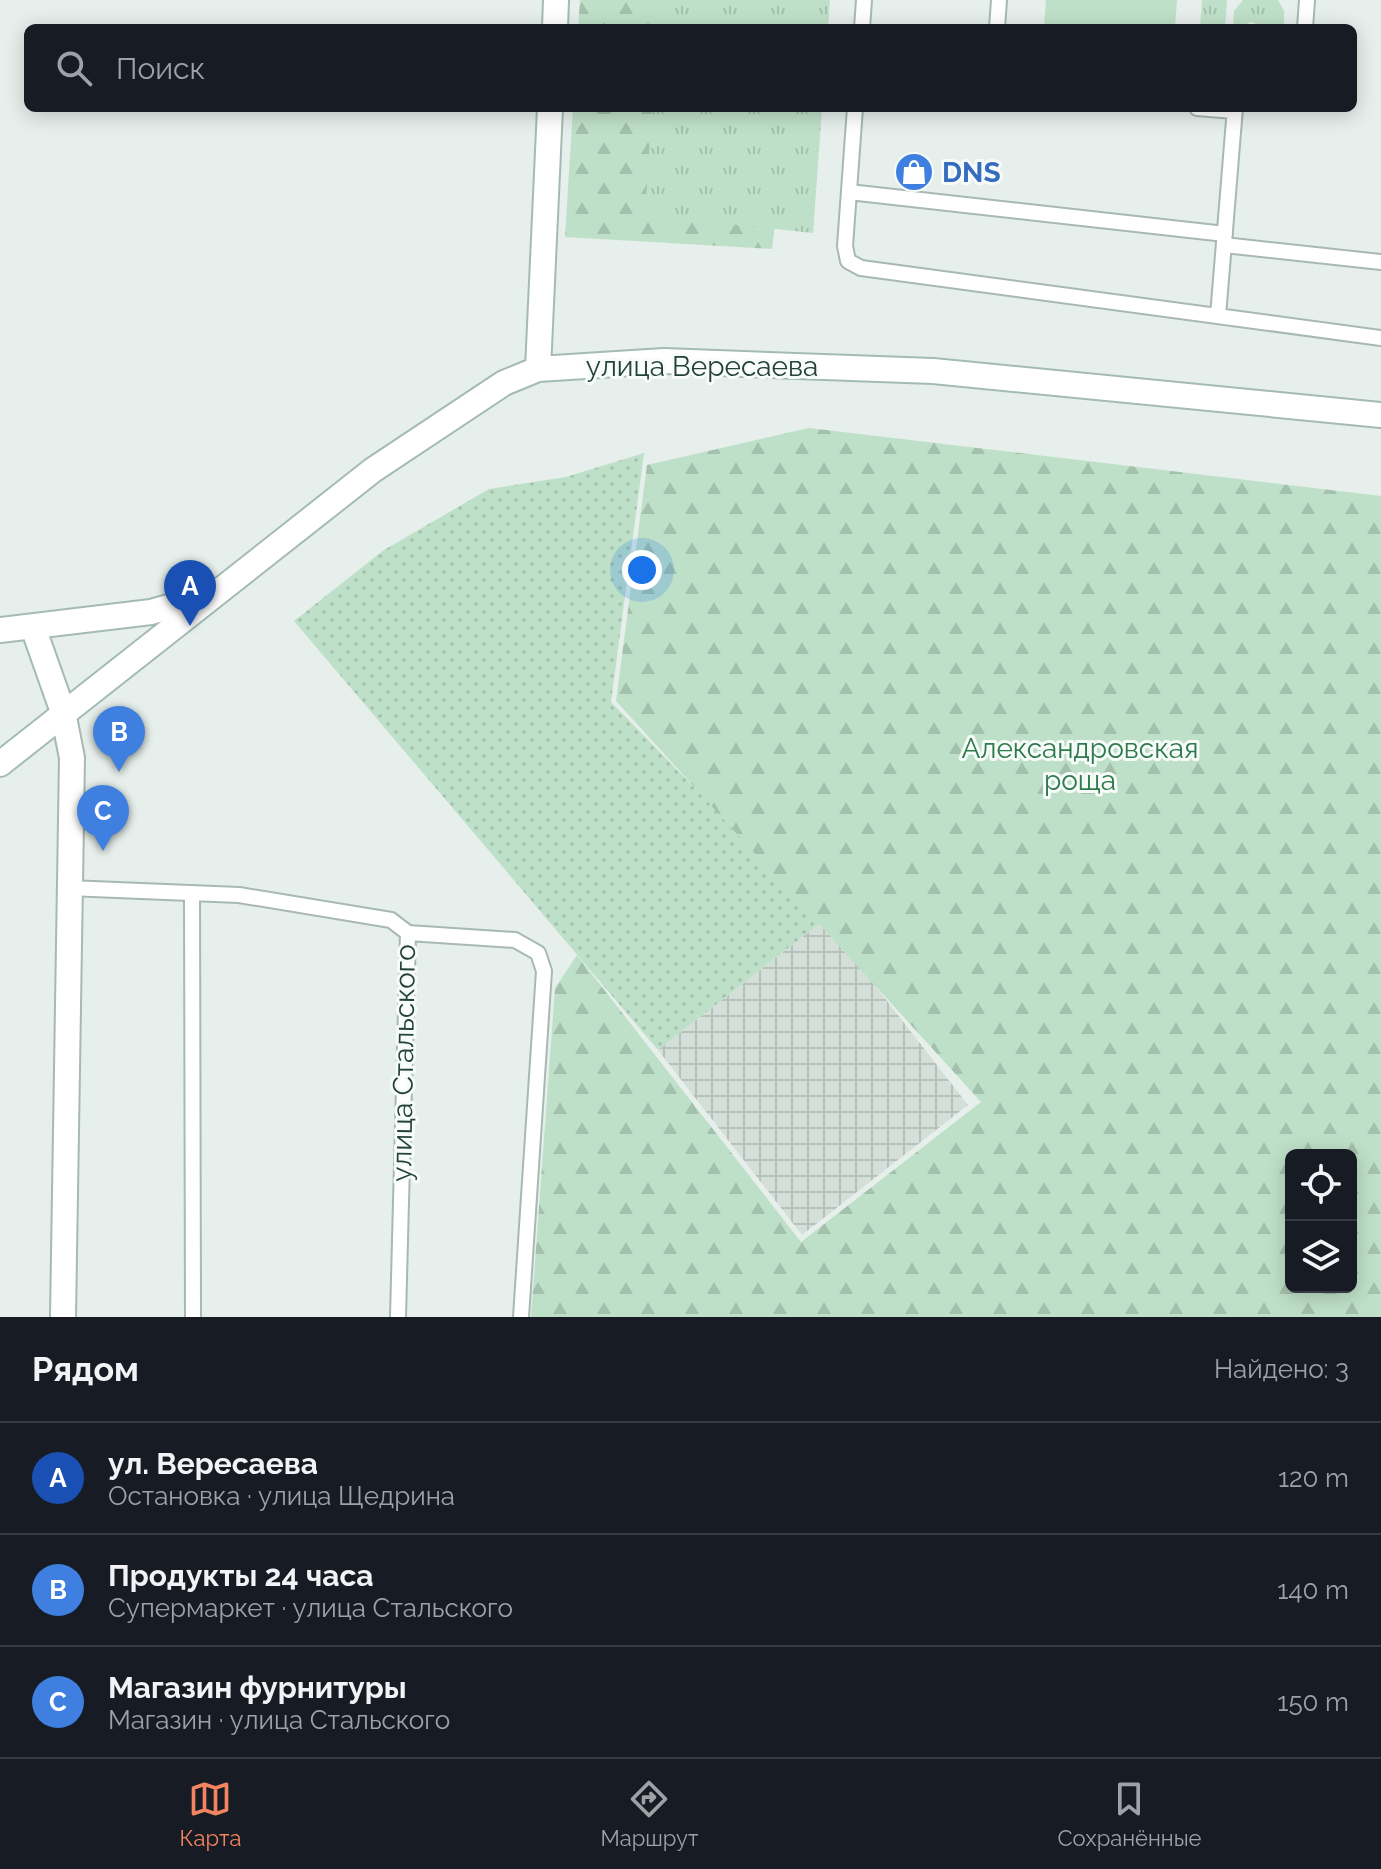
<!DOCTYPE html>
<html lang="ru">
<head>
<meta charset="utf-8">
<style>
  body { margin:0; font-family:Raleway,sans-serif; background:#242831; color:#f1f3f6 }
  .controls { position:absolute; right:24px; bottom:24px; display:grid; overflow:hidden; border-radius:12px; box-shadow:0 4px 20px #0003 }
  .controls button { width:72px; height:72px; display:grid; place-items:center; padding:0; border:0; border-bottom:2px solid #363941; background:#171b24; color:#f1f3f6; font:40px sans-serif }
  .you { position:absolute; left:642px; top:570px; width:28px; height:28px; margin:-20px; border:6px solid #fff; border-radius:50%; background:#1a73e8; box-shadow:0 0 0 12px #1a73e833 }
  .badge { display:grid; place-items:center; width:52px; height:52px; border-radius:50%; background:#f4845f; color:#fff; font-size:26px; font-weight:700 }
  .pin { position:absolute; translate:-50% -66px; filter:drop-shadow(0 2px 4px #0008) }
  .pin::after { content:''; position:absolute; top:42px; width:28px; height:24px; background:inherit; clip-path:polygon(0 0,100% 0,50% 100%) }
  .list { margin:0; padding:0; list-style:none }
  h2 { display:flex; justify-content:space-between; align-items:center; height:104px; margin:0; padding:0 32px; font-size:34px }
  h2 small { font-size:26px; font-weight:400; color:#9ea1a6 }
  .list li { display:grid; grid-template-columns:52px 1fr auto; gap:24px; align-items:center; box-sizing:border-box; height:112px; padding:0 32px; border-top:2px solid #363941 }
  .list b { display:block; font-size:30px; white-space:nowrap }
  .list p { margin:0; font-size:26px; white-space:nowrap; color:#9ea1a6 }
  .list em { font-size:26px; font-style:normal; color:#9ea1a6 }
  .icon { flex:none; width:44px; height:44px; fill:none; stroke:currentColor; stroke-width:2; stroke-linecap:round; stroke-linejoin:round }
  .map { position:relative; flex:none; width:1381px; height:1317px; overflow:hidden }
  .search { position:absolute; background:#171b24; box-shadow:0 4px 20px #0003; left:24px; right:24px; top:24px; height:88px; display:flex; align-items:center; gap:20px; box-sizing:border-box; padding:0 28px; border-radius:12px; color:#9ea1a6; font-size:30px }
  .sheet { height:440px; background:#171b24 }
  nav { display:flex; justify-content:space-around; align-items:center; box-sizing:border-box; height:112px; border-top:2px solid #363941; background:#171b24; font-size:22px; color:#9ea1a6 }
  nav a { display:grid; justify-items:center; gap:4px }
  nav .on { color:#f4845f }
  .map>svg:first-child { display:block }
  .industrial { fill:url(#industrial-grid) }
  .grass { fill:url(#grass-dots) }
  .forest { fill:url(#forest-firs); fill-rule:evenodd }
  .park { fill:url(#park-tufts) }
  .pitch { fill:#bfe0c8 }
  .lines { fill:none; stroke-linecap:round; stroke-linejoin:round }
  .lane-casing { stroke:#a8b8b2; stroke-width:18 }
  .street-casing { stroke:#a8b8b2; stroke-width:28 }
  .secondary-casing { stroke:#a4bbb3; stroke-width:28 }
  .lane { stroke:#fff; stroke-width:14 }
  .street { stroke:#fff; stroke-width:24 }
  .secondary { stroke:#fff; stroke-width:24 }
  .labels { text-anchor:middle; stroke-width:6; stroke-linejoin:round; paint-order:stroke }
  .shop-label { font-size:28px; font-weight:bold; fill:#366cbe; stroke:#f7fbf9; text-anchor:start }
  .street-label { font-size:28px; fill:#24423a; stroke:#f7fbf9 }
  .park-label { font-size:28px; fill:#2d7a4b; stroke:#f7fbf9 }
</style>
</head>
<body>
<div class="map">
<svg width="1381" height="1317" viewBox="0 0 1381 1317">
  <defs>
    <pattern id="industrial-grid" width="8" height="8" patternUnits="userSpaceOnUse" patternTransform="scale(2)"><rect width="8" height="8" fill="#d4dfda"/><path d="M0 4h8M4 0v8" fill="none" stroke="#b6c1bc"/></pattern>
    <pattern id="grass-dots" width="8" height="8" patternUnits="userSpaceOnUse" patternTransform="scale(2)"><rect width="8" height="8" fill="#bfe0c8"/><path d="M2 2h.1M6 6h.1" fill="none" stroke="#a4c1ad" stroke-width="1.8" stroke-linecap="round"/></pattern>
    <pattern id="forest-firs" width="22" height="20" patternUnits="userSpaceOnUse" patternTransform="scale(2)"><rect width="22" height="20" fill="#bfe0c8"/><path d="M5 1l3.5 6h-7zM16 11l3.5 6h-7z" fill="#a4c1ad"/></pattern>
    <pattern id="park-tufts" width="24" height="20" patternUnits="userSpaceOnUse" patternTransform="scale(2)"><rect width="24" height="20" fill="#bfe0c8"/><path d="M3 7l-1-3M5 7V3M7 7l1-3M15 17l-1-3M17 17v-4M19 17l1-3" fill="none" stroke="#a4c1ad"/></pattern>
  </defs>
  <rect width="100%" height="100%" fill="#e6efeb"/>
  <path class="industrial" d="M824,920L968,1105L802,1235L658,1050Z"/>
  <path class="grass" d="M644,453L611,702L824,920L658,1050L294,621L384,550L489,489L566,477Z"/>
  <path class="forest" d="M580,0H801L797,28H578Z
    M573,108H788L772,249L565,237Z
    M809,428L1381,496V1317H531L555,988L577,955L801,1242L981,1102L616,701L647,465ZM1351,1155V1287H1291V1155Z"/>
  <path class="park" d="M660,0H830L828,28H658Z
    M1202,0H1227L1225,28H1200Z
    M1243,0H1278L1284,11V28H1264L1252,22L1233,28L1234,11Z
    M652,108H822L813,233L645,215Z"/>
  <path class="pitch" d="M1046,0H1177L1175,28H1044Z"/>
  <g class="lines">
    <g class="lane-casing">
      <path id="lane" d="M862,28L864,0
        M997,28L999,0
        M1305,28L1307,0
        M855,108L845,246L848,261L861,268L1381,338
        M1197,108L1234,111
        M849,192L1225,234
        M1224,245L1381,262
        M1218,316L1235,108
        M68,888L239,895L391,920L408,933L398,1317
        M192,893L193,1317
        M408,933L515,940L538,953L544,971L521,1317"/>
    </g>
    <g class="street-casing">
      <path id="street" d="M63,1317L72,758L63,712"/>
    </g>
    <g class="secondary-casing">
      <path id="secondary" d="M555,28L556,0
        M538,369L550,108
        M33,627L63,712
        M0,630L151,612L203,597
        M0,764L373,470L504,383L538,369L664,361L933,371L1381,415"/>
    </g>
    <use href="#lane" class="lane"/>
    <use href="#street" class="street"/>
    <use href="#secondary" class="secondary"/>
  </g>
  <defs>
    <g id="shop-disc" transform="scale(2)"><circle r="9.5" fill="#3f7fe0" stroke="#f7fbf9"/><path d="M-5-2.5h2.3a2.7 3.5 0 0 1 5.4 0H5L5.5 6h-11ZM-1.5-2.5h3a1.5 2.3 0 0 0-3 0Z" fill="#fff"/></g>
  </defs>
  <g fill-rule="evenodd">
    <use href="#shop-disc" x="914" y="172"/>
  </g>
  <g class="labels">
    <g class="shop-label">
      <text x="942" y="182">DNS</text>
    </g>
    <g class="street-label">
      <text x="702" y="376">улица Вересаева</text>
      <text transform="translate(403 1063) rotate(-89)" y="10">улица Стальского</text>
    </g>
    <g class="park-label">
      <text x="1080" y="758">Александровская<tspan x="1080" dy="32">роща</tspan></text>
    </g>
  </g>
</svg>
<div class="controls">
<button><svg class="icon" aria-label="locate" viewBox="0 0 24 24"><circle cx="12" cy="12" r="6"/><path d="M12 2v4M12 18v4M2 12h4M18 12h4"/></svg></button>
<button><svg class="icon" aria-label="layers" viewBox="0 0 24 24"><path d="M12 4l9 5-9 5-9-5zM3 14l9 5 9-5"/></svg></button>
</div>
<div class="you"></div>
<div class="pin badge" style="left:190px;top:626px;background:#1a4fb4">A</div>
<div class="pin badge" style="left:119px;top:772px;background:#3f7fe0">B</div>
<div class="pin badge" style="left:103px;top:851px;background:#3f7fe0">C</div>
<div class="search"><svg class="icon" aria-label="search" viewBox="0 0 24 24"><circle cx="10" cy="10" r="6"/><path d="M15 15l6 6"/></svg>Поиск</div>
</div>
<section class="sheet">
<h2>Рядом<small>Найдено: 3</small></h2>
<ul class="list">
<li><span class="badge" style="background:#1a4fb4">A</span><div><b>ул. Вересаева</b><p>Остановка · улица Щедрина</p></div><em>120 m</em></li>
<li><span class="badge" style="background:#3f7fe0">B</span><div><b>Продукты 24 часа</b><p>Супермаркет · улица Стальского</p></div><em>140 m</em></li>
<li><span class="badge" style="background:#3f7fe0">C</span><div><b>Магазин фурнитуры</b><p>Магазин · улица Стальского</p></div><em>150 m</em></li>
</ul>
</section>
<nav>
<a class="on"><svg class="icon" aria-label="map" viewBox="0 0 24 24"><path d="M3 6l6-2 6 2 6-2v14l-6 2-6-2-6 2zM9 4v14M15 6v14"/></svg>Карта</a>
<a><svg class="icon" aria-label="directions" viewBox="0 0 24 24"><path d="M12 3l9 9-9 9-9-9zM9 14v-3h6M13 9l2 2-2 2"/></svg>Маршрут</a>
<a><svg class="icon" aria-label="saved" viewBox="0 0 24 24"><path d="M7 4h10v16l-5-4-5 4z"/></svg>Сохранённые</a>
</nav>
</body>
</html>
